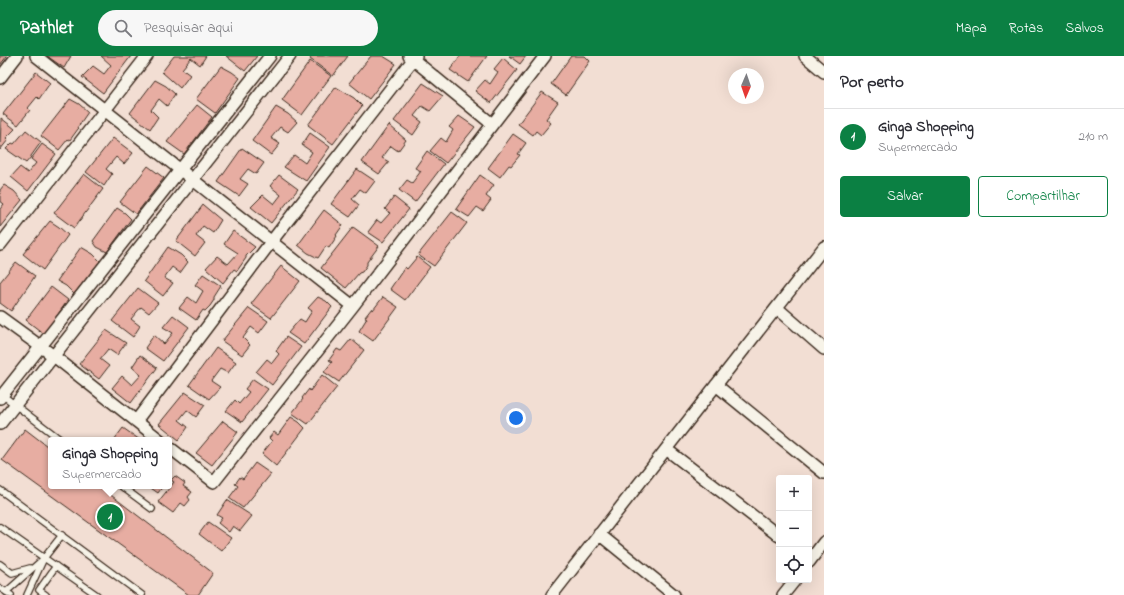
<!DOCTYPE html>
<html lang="pt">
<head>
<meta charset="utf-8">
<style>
  body { margin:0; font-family:"Indie Flower",sans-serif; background:#f7f7f7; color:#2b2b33 }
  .controls { position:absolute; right:12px; bottom:12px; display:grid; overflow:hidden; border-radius:4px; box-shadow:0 4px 16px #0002 }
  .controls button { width:36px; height:36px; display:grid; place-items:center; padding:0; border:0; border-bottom:1px solid #e1e1e2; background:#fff; color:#2b2b33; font:20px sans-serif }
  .compass { position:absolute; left:728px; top:12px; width:36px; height:36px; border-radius:50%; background:#fff; box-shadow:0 4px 16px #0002; rotate:182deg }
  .you { position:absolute; left:516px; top:362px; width:14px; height:14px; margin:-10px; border:3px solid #fff; border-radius:50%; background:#1a73e8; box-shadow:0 0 0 6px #1a73e833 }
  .badge { display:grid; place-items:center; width:26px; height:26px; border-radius:50%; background:#0b8043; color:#fff; font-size:13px; font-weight:700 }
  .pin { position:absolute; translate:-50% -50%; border:2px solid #fff; box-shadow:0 1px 4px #0006 }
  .popup { position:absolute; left:48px; top:381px; width:124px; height:52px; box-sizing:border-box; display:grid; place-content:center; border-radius:4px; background:#fff; filter:drop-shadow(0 1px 3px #0005); font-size:13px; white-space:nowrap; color:#7c7c81 }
  .popup b { font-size:15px; color:#2b2b33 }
  .popup::after { content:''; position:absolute; left:50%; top:100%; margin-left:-8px; border:8px solid transparent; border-top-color:#fff }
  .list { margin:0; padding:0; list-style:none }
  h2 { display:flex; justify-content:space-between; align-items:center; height:52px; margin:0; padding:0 16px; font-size:17px }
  h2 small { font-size:13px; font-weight:400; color:#7c7c81 }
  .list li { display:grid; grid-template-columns:26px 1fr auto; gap:12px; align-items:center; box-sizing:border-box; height:56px; padding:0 16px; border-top:1px solid #e1e1e2 }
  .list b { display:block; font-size:15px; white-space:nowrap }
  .list p { margin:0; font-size:13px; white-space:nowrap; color:#7c7c81 }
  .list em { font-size:13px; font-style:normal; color:#7c7c81 }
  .actions { display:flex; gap:8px; padding:12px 16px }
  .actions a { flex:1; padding:9px 0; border:1px solid #0b8043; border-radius:4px; text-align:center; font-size:14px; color:#0b8043 }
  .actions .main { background:#0b8043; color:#fff }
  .icon { flex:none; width:22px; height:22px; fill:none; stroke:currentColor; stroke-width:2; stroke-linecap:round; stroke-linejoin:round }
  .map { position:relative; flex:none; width:824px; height:539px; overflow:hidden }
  header { display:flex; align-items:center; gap:24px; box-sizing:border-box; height:56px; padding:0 20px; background:#0b8043; color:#fff }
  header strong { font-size:19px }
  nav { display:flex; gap:22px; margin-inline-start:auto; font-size:14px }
  .search { width:280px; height:36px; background:#f7f7f7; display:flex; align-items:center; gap:10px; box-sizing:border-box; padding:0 14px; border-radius:22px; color:#7c7c81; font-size:15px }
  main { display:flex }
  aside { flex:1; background:#fff }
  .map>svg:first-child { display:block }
  .building { fill:#e7ada2; stroke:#3b2a1e }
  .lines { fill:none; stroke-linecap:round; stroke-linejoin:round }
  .lane-casing { stroke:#3b2a1e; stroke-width:8 }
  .street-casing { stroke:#3b2a1e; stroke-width:14 }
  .lane { stroke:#f7f3e8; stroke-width:5.5 }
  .street { stroke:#f7f3e8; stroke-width:11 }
</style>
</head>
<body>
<header>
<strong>Pathlet</strong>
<div class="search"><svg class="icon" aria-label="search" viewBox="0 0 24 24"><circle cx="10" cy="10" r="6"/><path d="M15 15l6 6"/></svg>Pesquisar aqui</div>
<nav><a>Mapa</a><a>Rotas</a><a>Salvos</a></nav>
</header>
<main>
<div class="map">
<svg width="824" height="539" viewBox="0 0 824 539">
  <rect width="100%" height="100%" fill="#f2ded3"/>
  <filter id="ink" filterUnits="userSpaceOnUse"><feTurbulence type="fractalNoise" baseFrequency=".025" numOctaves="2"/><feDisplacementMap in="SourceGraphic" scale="8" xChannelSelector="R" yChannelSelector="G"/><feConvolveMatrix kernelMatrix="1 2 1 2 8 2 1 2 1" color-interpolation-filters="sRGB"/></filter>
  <g filter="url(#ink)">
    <path class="building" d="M0,0H7L0,9Z
      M47,0H71L64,12Z
      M101,0H131L103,37L82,21L93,10L104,18L111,9Z
      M174,0H206L200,9L191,2L182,13L190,19L180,32L162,16Z
      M226,0H257L245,15Z
      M312,0H348L333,20L310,3Z
      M371,0H383L396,8L369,43L349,27Z
      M460,0H487L468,26L450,14Z
      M509,0H526L520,8Z
      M571,0H585L590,5L566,39L551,28Z
      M503,2L517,14L491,47L475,35L485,24L490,28L498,16L494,13Z
      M310,5L331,20L302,59L282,44Z
      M221,10L232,16L240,22L215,57L196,43Z
      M36,16L50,27L39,43L37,41L28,52L30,54L18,69L3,58Z
      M155,24L166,30L175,38L167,50L159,43L151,54L158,61L150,73L130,57Z
      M423,27L443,40L430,55L422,50L414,60L422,66L413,79L394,65Z
      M336,31L354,42L362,50L333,88L308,69Z
      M542,36L558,46L546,63L551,67L541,79L536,75L533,79L518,68Z
      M70,43L79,48L88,56L77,72L78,73L70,84L68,83L59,94L41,80Z
      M197,49L212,61L184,98L167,86Z
      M276,51L288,58L297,66L288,76L280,71L271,82L280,88L271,99L252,85Z
      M459,60L475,71L446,107L430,95L441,82L446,86L453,74L449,71Z
      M1,62L15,73L6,82L8,84L0,94Z
      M389,69L406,84L398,95L391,90L382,102L389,106L379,118L362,106Z
      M26,74L41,86L31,100V101L26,107L6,93L12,87L14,88Z
      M310,77L330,91L306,125L284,111L294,99L305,107L312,96L302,89Z
      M513,78L526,87L518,98L520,99L511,110L509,109L500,121L488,112Z
      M113,82L133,97L124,108L116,101L106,113L112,118L104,130L86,116Z
      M42,88L56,98L28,135L11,121L20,111L28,117L36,107L31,103Z
      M242,92L264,107L256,118L248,113L240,123L248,128L239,140L218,126Z
      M427,95L444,108L415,146L399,134L407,124L412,127L421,115L415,112Z
      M148,110L164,122L136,158L120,146Z
      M357,113L375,125L366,137L360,133L352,143L359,149L350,161L331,148Z
      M84,118L103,133L74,172L54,157Z
      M279,119L298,133L271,167L251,151L263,139L274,148L281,139L270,130Z
      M480,119L494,129L486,140L491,144L483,155L477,151L469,161L456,153Z
      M4,129L14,135L22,144L0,171V153L4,148L0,145V134Z
      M394,141L409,153L383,186L368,176L377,164L381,167L390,157L385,153Z
      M203,149L221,164L213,177L203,170L196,180L205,187L195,200L176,185Z
      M117,152L125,157L131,163L107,196L97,191L93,185Z
      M324,154L343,169L336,179L337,180L329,192L326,190L318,202L308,197L298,189Z
      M452,156L467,167L434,210L418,199Z
      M50,165L59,171L68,179L43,214L23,198Z
      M353,171L379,190L367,206V209L362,216L359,217L346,232L321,212Z
      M233,175L255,191L246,200V202L237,215L234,213L223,227L206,212L217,200L228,208L238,197L224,188Z
      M81,191L93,198L100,205L74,238L66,230L57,225Z
      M168,191L181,199L188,206L180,217L172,211L164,222L173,227L163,240L144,225Z
      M417,201L430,211L405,244L390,233L405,211L407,213Z
      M16,206L35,220L11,255L0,247V226Z
      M281,210L300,225L271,262L251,248Z
      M203,218L221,230L214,241V244L210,250L205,255L203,254L196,264L179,252L188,241L196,247L203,235L195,229Z
      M51,231L68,244L44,278L26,264Z
      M138,232L158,247L149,257L141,251L131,263L140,270L133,281L112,265Z
      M318,241L326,245L332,251L304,288L288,277L300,263L305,266L312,255L308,252Z
      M383,241L398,251L373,285L359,275L367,262L365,261L372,252L373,254Z
      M249,252L268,265L259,277L251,271L243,282L250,289L242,299L222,285Z
      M173,259L189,271L163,305L145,292L154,279L164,288L173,277L163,271Z
      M106,274L126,287L117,299L108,293L100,303L109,310L99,323L79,308Z
      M286,281L301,291L272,329L256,316L267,303L272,307L279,298L276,295Z
      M351,283L364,294L339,326L324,316L332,306L329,304L337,293L341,295Z
      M216,292L236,306L228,317L220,313L211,325L220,331L209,343L189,329Z
      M140,299L157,312L131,347L112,332L122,320L132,329L141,319L132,311Z
      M322,319L337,331L308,368L292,357L303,343L302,342L309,333L310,335Z
      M253,323L268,333L242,366L226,355L235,344L239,348L249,336L245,333Z
      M185,336L205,349L196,361L187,354L179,364L188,371L179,384L159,368Z
      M291,361L299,366L305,372L276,410L262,398L272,385L269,382L274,376L278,379Z
      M223,365L238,376L212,409L196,397Z
      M123,372L140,384H114Z
      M25,373L51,393V430H99L213,517L198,539H189L2,404Z
      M255,407L271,418L243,452L229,442L238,430L235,428L240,421L243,423Z
      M175,420L185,427L183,430L192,436L188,441L190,444L185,450L181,447L173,457L158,446L174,426L171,424Z
      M148,430H163L158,437Z
      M227,444L252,460L240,475L233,470L229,476L218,467L222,462L217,459Z
      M208,466L231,482L221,495L199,478Z"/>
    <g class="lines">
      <g class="lane-casing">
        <path id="lane" d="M1,338L61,384
          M121,430L152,453
          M0,434L142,539
          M0,471L97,539
          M0,508L12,517L30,512
          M0,532L11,539
          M6,536L42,504
          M27,539L44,502L62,479
          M46,539L39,534L56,510"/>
      </g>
      <g class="street-casing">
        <path id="street" d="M36,0L353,250
          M409,0L492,68
          M805,0L824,16
          M0,22L17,0
          M0,189L147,0
          M777,252L824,293
          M0,261L55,301L160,384
          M716,329L824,417
          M0,342L270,0
          M136,365L271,186L416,0
          M0,368L290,0
          M169,391L214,426L353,250L545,0
          M666,393L779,480
          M599,478L674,539
          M809,506L824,486
          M552,539L824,191
          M783,539L795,524"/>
      </g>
      <use href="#lane" class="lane"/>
      <use href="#street" class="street"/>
    </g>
  </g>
</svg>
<div class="controls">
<button>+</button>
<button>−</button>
<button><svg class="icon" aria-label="locate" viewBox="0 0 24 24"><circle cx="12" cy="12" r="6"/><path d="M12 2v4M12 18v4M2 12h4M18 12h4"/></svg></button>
</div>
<svg class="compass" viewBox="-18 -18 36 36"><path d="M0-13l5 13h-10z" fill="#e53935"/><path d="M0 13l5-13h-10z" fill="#7c7c81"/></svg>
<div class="you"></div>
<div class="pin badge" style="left:110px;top:461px">1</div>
<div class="popup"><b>Ginga Shopping</b>Supermercado</div>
</div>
<aside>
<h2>Por perto<small></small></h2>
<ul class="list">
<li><span class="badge">1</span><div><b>Ginga Shopping</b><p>Supermercado</p></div><em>210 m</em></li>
</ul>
<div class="actions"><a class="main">Salvar</a><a>Compartilhar</a></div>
</aside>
</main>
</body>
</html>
